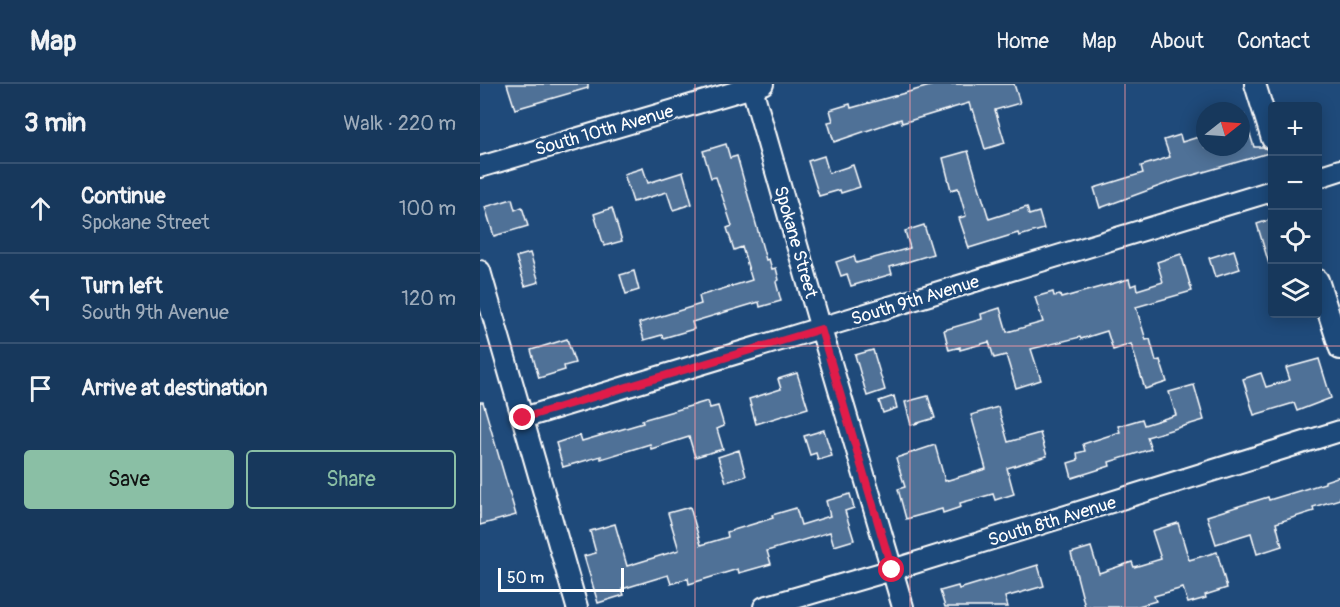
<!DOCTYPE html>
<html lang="en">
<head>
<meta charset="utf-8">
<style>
  body { margin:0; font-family:Pangolin,sans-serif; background:#244365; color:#f1f3f6 }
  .controls { position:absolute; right:18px; top:18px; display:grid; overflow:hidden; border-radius:6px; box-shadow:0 3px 15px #0003 }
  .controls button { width:54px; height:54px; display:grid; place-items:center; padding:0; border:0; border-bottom:2px solid #365272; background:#17385c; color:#f1f3f6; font:30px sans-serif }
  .compass { position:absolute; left:716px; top:18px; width:54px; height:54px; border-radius:50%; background:#17385c; box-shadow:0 3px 15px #0003; rotate:73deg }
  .scale { position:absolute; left:18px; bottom:15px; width:126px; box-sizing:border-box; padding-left:6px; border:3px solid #fff; border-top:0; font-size:16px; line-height:21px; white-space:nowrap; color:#fff; -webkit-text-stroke:4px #1f4a7a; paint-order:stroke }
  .stop { position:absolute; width:18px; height:18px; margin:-14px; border:4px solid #e11d48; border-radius:50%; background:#fff }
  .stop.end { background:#e11d48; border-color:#fff; box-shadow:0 2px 6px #0008 }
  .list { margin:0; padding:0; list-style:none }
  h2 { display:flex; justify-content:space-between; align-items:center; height:78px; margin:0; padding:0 24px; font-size:26px }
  h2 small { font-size:20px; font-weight:400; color:#9eacbb }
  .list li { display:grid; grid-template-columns:39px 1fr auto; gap:18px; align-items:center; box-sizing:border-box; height:90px; padding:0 24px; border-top:2px solid #365272 }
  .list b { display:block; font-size:22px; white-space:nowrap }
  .list p { margin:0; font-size:20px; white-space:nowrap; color:#9eacbb }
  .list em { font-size:20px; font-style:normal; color:#9eacbb }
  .actions { display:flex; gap:12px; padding:18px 24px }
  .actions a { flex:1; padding:14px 0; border:2px solid #8abfa5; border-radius:6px; text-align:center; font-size:21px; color:#8abfa5 }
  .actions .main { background:#8abfa5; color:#111 }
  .icon { flex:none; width:33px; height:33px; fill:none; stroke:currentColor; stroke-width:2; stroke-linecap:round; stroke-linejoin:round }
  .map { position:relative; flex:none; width:860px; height:523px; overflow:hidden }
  header { display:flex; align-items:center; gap:36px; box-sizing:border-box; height:84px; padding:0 30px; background:#17385c; border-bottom:2px solid #365272 }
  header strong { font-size:28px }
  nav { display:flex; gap:33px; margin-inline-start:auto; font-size:21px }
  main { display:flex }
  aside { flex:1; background:#17385c }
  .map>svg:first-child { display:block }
  .building { fill:#507197; stroke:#fff; stroke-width:1.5 }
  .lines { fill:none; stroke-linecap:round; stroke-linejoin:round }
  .street-casing { stroke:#fff; stroke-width:24 }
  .street { stroke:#1f4a7a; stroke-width:20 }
  .route { stroke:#e11d48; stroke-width:8 }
  .grid { fill:none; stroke:#ff9aa2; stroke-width:1.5; stroke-opacity:0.55 }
  .labels { text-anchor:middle; stroke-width:6; stroke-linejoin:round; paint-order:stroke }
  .street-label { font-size:18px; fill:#fff; stroke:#1f4a7a }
</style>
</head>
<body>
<header>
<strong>Map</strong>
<nav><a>Home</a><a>Map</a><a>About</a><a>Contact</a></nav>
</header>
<main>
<aside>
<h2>3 min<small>Walk · 220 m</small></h2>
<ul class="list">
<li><svg class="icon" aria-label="ahead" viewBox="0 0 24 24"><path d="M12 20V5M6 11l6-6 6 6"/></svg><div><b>Continue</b><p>Spokane Street</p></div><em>100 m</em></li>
<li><svg class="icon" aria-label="left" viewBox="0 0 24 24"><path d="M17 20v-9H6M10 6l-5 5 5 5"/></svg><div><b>Turn left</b><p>South 9th Avenue</p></div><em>120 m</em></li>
<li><svg class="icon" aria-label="arrive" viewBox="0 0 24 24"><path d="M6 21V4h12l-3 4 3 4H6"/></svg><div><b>Arrive at destination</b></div></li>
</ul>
<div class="actions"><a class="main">Save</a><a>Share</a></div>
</aside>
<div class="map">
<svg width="860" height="523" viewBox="0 0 860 523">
  <rect width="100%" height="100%" fill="#1f4a7a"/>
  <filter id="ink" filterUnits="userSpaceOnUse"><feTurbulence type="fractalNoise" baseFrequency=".0167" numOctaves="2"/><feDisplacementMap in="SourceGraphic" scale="12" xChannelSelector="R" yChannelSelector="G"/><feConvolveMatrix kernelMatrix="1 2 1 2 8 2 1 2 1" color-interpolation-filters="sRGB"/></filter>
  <g filter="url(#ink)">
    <path class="building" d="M27,0H108V4L35,25Z
      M457,0H534L540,19L515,26L525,59L505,65L493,25L491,26L489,19L422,39L421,35L354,58L348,38L353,37L350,26L370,20L371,24Z
      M764,31L774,63H783L792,68L696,96L620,124L614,104L663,89L661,82L690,73L684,56L700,51L702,58L725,51V63H761V32Z
      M246,60L250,74L257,72L286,176L289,175L292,185L296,184L299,196L296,198L301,217L280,223L279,218L212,238L214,245L183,254L182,251L164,256L159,239L221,220L219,212L272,196L262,163L254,166L247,144L252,142L236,93L231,94L223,67Z
      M488,67L509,135L547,123L549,131L559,128L564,145L539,152L538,149L489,164L479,134L486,132L478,104L471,106L463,74Z
      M344,72L349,89L373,81L380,103L361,109L360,106L339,112L328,77Z
      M163,84L168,99L203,88L212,120L193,126L187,108L153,118L144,90Z
      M32,115L35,126L42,123L48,142L14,152L5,123Z
      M132,124L142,157L124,162L114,130Z
      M792,135V180H789L777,140Z
      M444,141L453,170L410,183L412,190L371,202L367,190L361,192L356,178L374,172L376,179L430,164L425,147Z
      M754,166L760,185L735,193L729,174Z
      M50,169L59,198L45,202L36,173Z
      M701,170L712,207L656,223L666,256L670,255L676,277L680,276L687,298L665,305L651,260L633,266L627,247L601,255L600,253L551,265L561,296L536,304L526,271L514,274L509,258L480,266V263L469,266L464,246L502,235L501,230L520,224L527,248L563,238L555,213L573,208L574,212L580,211L581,214L649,195L651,202L656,200L657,206L683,198L677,178Z
      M154,187L159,206L146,210L140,191Z
      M87,255L95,279L84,282L85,286L59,294L51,266Z
      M393,266L405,306L387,312L375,271Z
      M839,275L851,314L817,327L814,319L774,331L763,295L781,289L786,303L810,296L806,284Z
      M317,289L328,324L276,340L269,315L301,305L298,295Z
      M714,301L724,336L667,353L671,365L629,378L630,382L592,394L588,379L598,376L597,369L605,367L603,360L640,348L638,342L662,335L664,341L696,331L689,308Z
      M414,312L417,324L403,329L399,317Z
      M448,312L455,334L431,341L425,318Z
      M228,317L230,324L238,322L244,342L237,345L243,365L215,373L209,353L171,365L170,360L121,375V372L83,383L76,359L100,351L102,357L163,339L162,336Z
      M0,318H3L36,431L0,441Z
      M518,323L528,358L560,349L567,372L527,384L534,410L515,416L513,410L480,419L481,423L463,429L462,425L426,435L418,405L425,403L416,374L455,361L465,397L506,385L491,331Z
      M344,346L352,372L338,376L336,369L330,371L324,352Z
      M259,366L266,392L246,398L238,373Z
      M860,392V415L833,423L834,427L796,439L802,462L777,470L771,449L736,460L727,432L788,413L789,416L845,399V397Z
      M370,410L374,424L365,427L374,456L354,462L350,448L287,467L291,480L259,489L258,485L209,500L208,494L191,500L188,491L142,505L144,511L118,519L104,472L116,469L110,447L135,440L147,482L199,466L188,429L210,423L221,461L248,453L247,448L293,434L292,431L316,424L321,441L350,432L346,417Z
      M698,439L709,476L737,468L747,504L725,511L726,514L708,519L703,504L674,512L676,517L655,523H605L591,469L611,463L619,489L652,478L654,483L681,475L672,447Z
      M558,481L564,502L525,513L528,523H465L460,507L478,502L479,505Z"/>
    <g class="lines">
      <g class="street-casing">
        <path id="street" d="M271,0L341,245L423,523
          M775,0L792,55
          M0,83L283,0
          M838,93L860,86
          M0,187L97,523
          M838,196L860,265
          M43,334L792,107
          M284,523L412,486L860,347"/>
      </g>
      <use href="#street" class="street"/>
    </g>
  </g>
  <g class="lines" filter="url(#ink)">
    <path class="route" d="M43,334L341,245L412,486"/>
  </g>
  <path class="grid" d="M215,0V523M430,0V523M645,0V523M0,262H860"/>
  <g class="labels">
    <g class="street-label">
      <text transform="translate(124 46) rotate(-16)" y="6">South 10th Avenue</text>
      <text transform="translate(316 158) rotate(74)" y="6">Spokane Street</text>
      <text transform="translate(435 216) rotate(-17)" y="6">South 9th Avenue</text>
      <text transform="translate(572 437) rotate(-17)" y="6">South 8th Avenue</text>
    </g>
  </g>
</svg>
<div class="controls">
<button>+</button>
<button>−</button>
<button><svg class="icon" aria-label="locate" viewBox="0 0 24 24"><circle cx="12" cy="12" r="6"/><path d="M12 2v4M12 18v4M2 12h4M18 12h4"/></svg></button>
<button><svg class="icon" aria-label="layers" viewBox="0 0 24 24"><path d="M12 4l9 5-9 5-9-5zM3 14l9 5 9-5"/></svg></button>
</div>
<svg class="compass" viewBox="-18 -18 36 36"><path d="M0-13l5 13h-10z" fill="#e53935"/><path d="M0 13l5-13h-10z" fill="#9eacbb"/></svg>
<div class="scale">50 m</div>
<div class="stop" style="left:412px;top:486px"></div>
<div class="stop end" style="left:43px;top:334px"></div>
</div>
</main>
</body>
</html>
